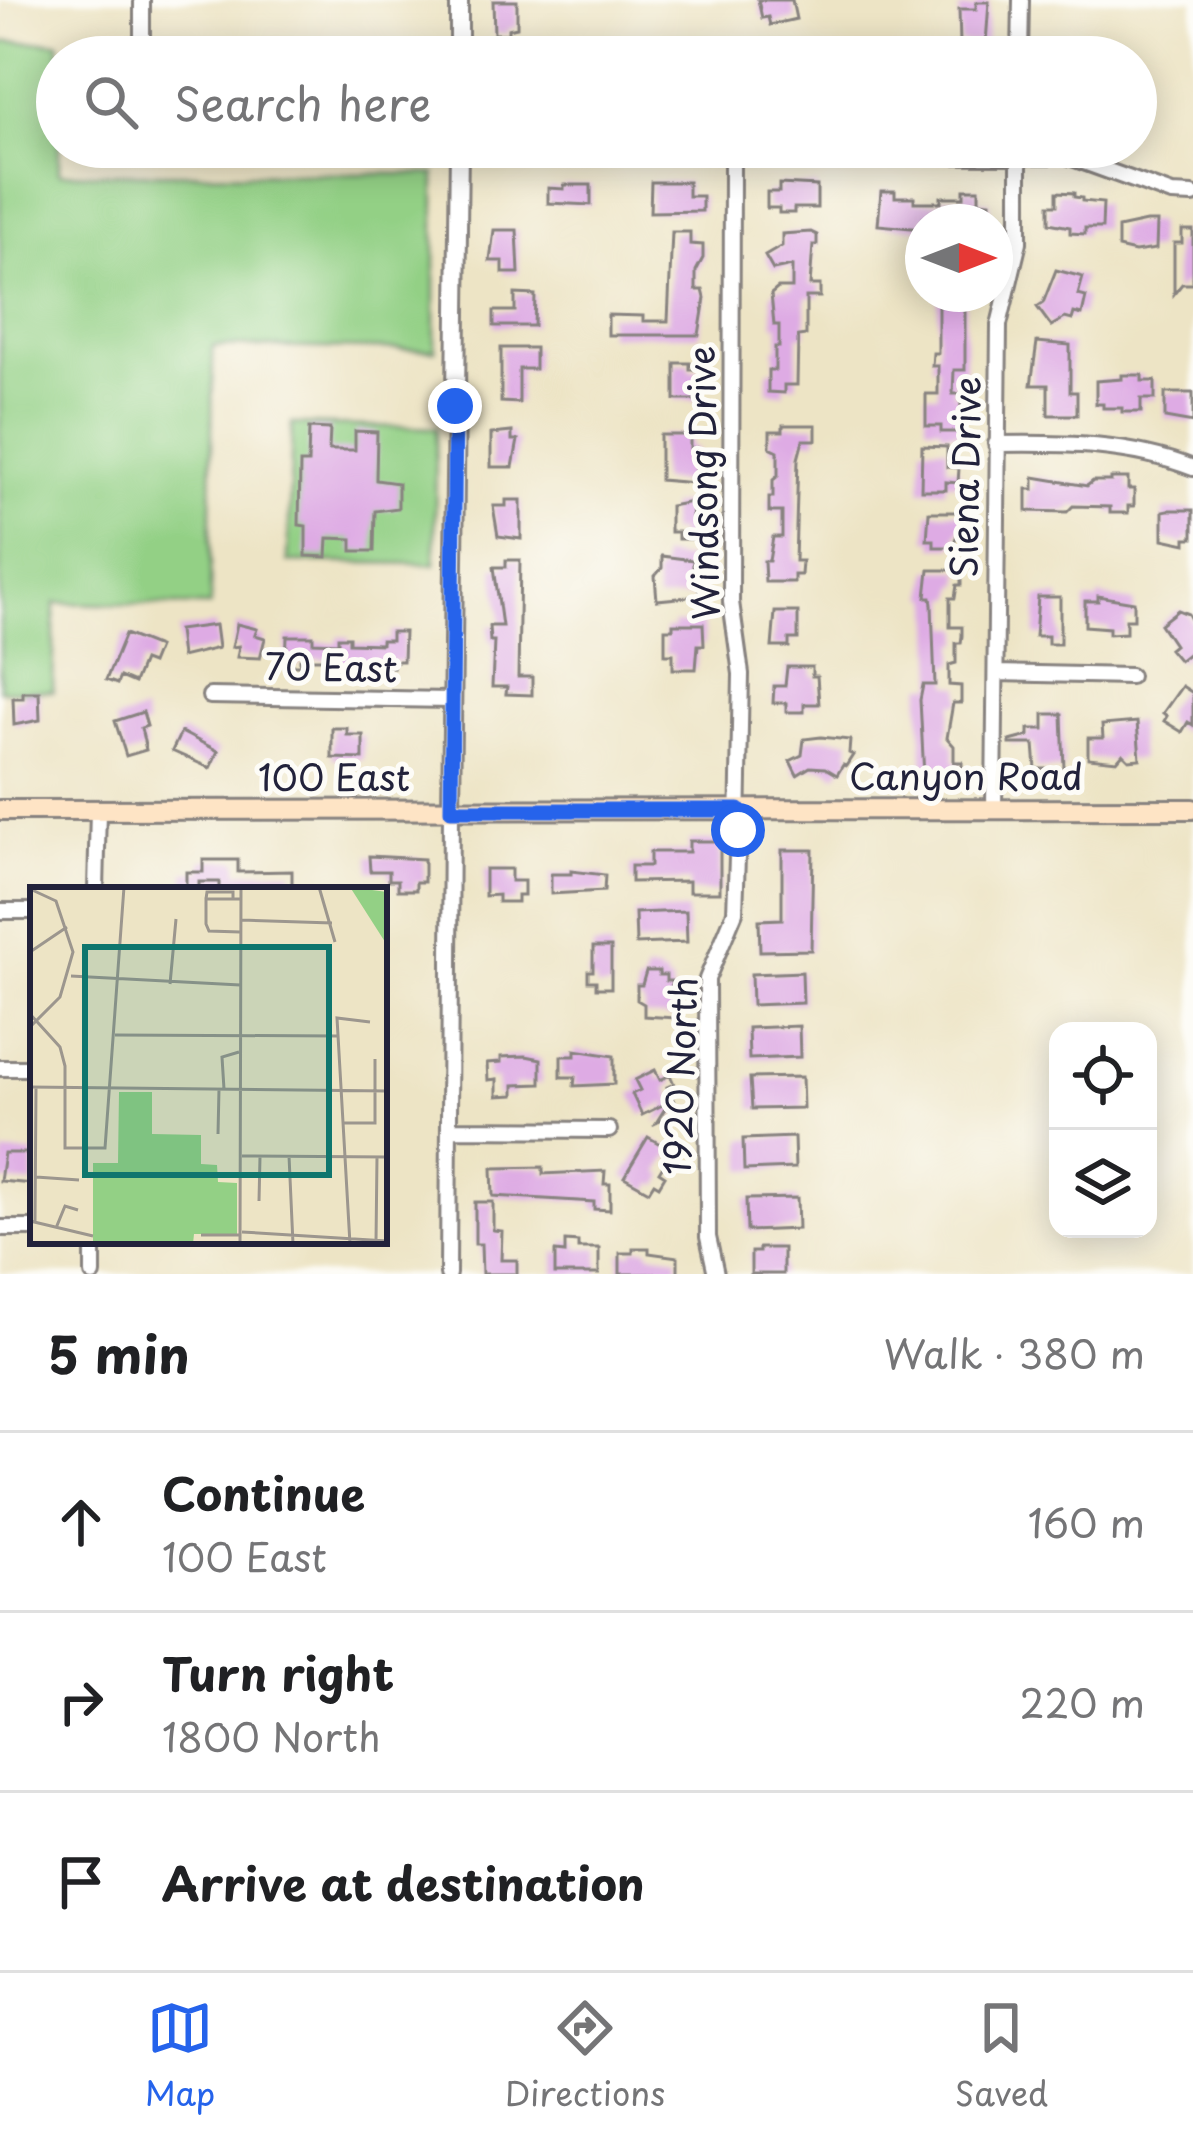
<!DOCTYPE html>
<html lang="en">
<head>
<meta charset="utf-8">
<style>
  body { margin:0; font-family:"Playpen Sans",sans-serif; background:#f2f2f2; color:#202124 }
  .controls { position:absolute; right:36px; bottom:36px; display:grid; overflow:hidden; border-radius:24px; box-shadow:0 6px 30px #0003 }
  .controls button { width:108px; height:108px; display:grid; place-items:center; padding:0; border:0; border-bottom:3px solid #e0e0e0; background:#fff; color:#202124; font:60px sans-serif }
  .compass { position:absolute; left:905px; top:204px; width:108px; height:108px; border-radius:50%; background:#fff; box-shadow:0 6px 30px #0003; rotate:90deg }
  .stop { position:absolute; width:36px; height:36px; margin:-27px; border:9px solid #2563eb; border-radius:50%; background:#fff }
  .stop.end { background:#2563eb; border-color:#fff; box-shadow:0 3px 12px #0008 }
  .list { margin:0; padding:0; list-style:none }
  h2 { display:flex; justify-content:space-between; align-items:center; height:156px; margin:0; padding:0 48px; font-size:51px }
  h2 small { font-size:39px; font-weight:400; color:#757577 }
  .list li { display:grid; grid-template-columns:78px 1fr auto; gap:36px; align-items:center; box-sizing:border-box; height:180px; padding:0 48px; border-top:3px solid #e0e0e0 }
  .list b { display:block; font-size:45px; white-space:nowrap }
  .list p { margin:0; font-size:39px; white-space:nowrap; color:#757577 }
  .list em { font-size:39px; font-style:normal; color:#757577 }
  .icon { flex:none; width:66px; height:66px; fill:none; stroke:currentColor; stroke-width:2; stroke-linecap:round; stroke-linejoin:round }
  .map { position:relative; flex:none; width:1193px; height:1274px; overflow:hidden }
  .search { position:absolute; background:#fff; box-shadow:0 6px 30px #0003; left:36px; right:36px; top:36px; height:132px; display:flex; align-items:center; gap:30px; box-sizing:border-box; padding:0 42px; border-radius:66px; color:#757577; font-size:45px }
  .sheet { height:696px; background:#fff }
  nav { display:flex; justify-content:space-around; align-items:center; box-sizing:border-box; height:168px; border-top:3px solid #e0e0e0; background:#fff; font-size:33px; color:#757577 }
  nav a { display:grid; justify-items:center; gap:6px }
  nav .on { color:#2563eb }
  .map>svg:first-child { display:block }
  .green { fill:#93d085; stroke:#5a7960; stroke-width:3 }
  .building { fill:#deabe4 }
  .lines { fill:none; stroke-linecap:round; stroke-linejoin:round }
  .minor-casing { stroke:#888380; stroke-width:20 }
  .tertiary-casing { stroke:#888380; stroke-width:22 }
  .secondary-casing { stroke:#888380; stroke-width:24 }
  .minor { stroke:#fff; stroke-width:14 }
  .tertiary { stroke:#fff; stroke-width:16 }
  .secondary { stroke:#fee4c5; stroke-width:18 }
  .route { stroke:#2563eb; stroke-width:15 }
  .labels { text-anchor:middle; stroke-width:10; stroke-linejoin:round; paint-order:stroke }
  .street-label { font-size:36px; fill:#22223b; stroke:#fdfcf7 }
  .inset-road { fill:none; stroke:#9c968e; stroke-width:3 }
  .view { fill:#0f766e; fill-opacity:0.15; stroke:#0f766e; stroke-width:6 }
  .inset-edge { fill:none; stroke:#22223b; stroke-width:6 }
</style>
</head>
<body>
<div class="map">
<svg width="1193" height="1274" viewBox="0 0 1193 1274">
  <rect width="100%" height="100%" fill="#fdfcf7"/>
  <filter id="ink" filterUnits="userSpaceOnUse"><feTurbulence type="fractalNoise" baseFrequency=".00833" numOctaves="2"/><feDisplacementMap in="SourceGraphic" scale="24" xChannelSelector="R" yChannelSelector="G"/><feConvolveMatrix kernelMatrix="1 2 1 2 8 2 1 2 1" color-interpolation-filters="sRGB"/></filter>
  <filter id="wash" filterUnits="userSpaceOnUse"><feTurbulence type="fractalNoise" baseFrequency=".004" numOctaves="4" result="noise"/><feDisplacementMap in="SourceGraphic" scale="48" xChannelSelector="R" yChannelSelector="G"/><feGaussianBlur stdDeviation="2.7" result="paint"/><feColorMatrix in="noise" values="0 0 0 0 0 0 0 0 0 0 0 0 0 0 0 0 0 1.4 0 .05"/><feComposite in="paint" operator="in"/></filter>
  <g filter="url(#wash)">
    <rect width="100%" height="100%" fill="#ede4c5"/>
    <path class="green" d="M0,42H59V173L435,174V350L213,346L210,606L55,603L53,691L0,690Z
      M292,424L436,428L435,564L288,562Z"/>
    <g id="blocks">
      <path class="building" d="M758,0H792L796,19L770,25L768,17L762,18Z
        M493,1H517V27L508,29V34H494Z
        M976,2H989L986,43H960L959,9H976Z
        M651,182H688V196H702V211L650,212Z
        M779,184L817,186V208H794V213H779V208H767V192H779Z
        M564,185H591V205L548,203V188L564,189Z
        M964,189H979V201L990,202V219L964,222V218H923V229L878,225L881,191H895V197H914V202H941V197H964Z
        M1057,192L1074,193V197L1082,198V201L1103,203L1102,228H1085V234L1070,233V227L1049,223V205H1057Z
        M1146,222H1157L1156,249L1135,252L1118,248V228Z
        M494,230H517L519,273H503V261H490Z
        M1182,230H1193V284H1182L1174,294V243H1182Z
        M672,232H690V244L703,245V258L696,271V290H703L705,298L699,335H608V315L643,316V321H668Z
        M811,232L817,235V245H813L810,285H820V297H806V335L798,336L797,385H784V393L768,392V370H775V347H779V325H774L771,294L778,288H792V266L773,270L765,256L782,246V234Z
        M1056,270L1083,277L1078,295L1086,297L1082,315L1074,313L1072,320L1065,318L1051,326L1037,307L1043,303Z
        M515,294L535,295L534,326H494V311H515Z
        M938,294H963L965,305V370H954L953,394H959L961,401L960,432H941V426H926V394H938V366H932L933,353H938Z
        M1037,342L1070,345V392H1077V415H1048V385H1031Z
        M501,348H535V369H519V403L501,402Z
        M675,363H690V370H702L698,400H675Z
        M1122,375H1142V381H1155V399H1141V412H1122V408H1103V404H1096V381L1122,379Z
        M1165,393H1193V423L1165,418Z
        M783,425H816V440H803L798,459L795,561H802L801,575H794V582H765L764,561H769L773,537H782V512H769V497H773V480L778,476V451L770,447V431H783Z
        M309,428L330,429L329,450H355V431L377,432L376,480L398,483V508L375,511L374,551H352V539L328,538L327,557L306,556V526L299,525L300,463H308Z
        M512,432V440H518L513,467H491V434Z
        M660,435H690V448H696V483L660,480Z
        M922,446L947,447V467L959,468L958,483L946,482V490H921Z
        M1034,477L1087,486L1093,481H1111V478H1128V489H1134V506H1128V513H1110V507L1073,506L1067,512L1027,511V489H1034Z
        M506,500H521V539L498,536L493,506H506Z
        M692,502V517H697L695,539H678V532H670V506Z
        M1168,510H1193V538H1186V544L1163,539V511Z
        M929,512H964V527L960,528L952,547H934V540H927Z
        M662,556L693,560V580L699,583V596L657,600L655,576L662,568Z
        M506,560H520L518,677H532V695L506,694L507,687H492L494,641H490L489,626H502L494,567H506Z
        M929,570H961V585H957L955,598H950V627H962V636L961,643H956V663L949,665V685L961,686V703H953L947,738L954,746V762H962V777L924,776L920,700L923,685H935L932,605L931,597H926Z
        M1098,596L1134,602V619H1126V633L1109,634V628L1085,626V601H1098Z
        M1038,597H1060V644H1048V636H1035Z
        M1178,610L1188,614L1193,623V650L1179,661L1169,649L1174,645L1160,624Z
        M775,612H798V639H789V647H772Z
        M237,624L257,629L255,635L265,638L260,658L237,657L239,646L232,647Z
        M673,624H703L704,645H698L696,669H673V654H665V629H673Z
        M215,625L218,648L181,657L178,630Z
        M391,632H404L403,661H393V667L356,663V667H329L330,659H300V665H286L287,636H313V642L338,643V637H349V643L381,644V640H391Z
        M125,634L158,647L151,664L143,661L134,683L120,677L117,684L106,680Z
        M787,667H812V676H817L819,704H804V712H786V703H773L774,686H785Z
        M1182,686L1193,693V725L1188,722L1182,732L1164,721L1167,716L1163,713Z
        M23,692H39L40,720L14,725L13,698H23Z
        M143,712L147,726L141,728L146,750L126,756L115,721Z
        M1044,714H1062L1064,769H1036L1034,744H1010V741L1029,736V729H1044Z
        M1137,722L1140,759L1129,760L1123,754L1117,761L1088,758V738H1103L1102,725Z
        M332,728H347V735H363V759L332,758Z
        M181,732L218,751L210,768L172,751Z
        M821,737L850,740L849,753L853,755L846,766L843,765L837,775L825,768L810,767L797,775L790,761L802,755L804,739Z
        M689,841H720V892H689V881L631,882V866H650V852H689Z
        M782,850H813L811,950L760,951L759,920L782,919Z
        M369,856L424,859V882H416V890H398V880H389V871H370Z
        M203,860H238V872L292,871V890H219V882H199V890H186V872H203Z
        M485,869H511V881H524V895H517V902H498V895L485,896Z
        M571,871L605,875L604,891L551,894V874H571Z
        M686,911L687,942L636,944L635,913Z
        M593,947H611V988H596V981H588V971H593Z
        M646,971H659V975H666V981H671L675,1018L644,1016V1004L637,1000V985H642Z
        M802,972L803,1003L752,1005L751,974Z
        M799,1026L800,1057L749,1059L748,1028Z
        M575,1050L614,1056V1084L574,1086L575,1077H561V1056H575Z
        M526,1056L541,1059V1084L514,1085V1095L497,1096V1079L488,1080L487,1063L501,1062V1057Z
        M655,1070L660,1080L670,1075L674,1084L667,1087L679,1112L656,1123L669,1102L642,1115L632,1094L640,1090L635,1080Z
        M802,1077L803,1108L752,1109L750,1078Z
        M648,1137L672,1151L659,1172L665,1176L659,1186L654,1183L649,1191L624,1177Z
        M794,1137L795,1168L744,1170L743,1139Z
        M4,1153H33V1184L0,1181Z
        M543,1167V1174L605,1171L604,1184H610V1210L594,1209V1202L493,1196L492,1168Z
        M797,1198L798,1229L747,1231L746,1199Z
        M475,1202H493V1230L502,1231L501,1260H517V1274H482L481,1244H475Z
        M565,1241L578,1242V1248H599V1274H555V1252L565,1253Z
        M633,1248H649V1253L678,1257V1274H620V1253H633Z
        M759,1248H783V1274H751V1252H759Z"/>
    </g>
  </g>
  <g filter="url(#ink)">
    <use href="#blocks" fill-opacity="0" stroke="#888380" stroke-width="3"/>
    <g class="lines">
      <g class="minor-casing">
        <path id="minor" d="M142,0V57
          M1020,57L1021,0
          M550,147L732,155L1067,156L1172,194L1193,195
          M996,444C1064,443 1129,443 1193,468
          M996,673L1130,676
          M210,696L451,700
          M994,809L999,325L1019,242V147
          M96,890L98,810
          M0,911H33
          M0,1068H33
          M452,1129L609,1130
          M0,1228H33
          M93,1241V1274
          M448,1274L451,810
          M716,1274L708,1237L707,979L735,912L738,830L741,674L731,602L732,155"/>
      </g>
      <g class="tertiary-casing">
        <path id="tertiary" d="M459,0V57
          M451,810L459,147"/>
      </g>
      <g class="secondary-casing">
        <path id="secondary" d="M0,810L1193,809"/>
      </g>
      <use href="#minor" class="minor"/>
      <use href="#tertiary" class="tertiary"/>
      <use href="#secondary" class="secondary"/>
    </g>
  </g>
  <g class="lines" filter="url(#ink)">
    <path class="route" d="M455,406L451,810H739L738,830"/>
  </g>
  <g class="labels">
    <g class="street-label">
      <text transform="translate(966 477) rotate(-89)" y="13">Siena Drive</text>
      <text transform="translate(704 483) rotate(-91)" y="13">Windsong Drive</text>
      <text transform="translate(331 668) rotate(1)" y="13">70 East</text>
      <text x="966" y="790">Canyon Road</text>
      <text x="334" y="791">100 East</text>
      <text transform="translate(681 1076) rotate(-88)" y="13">1920 North</text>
    </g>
  </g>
  <g transform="translate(30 887)">
    <rect width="357" height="357" fill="#ede4c5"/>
    <path d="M320,0L357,5V58ZM89,205H122V247L171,248V277L187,278L188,295L207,296V347H164L163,357H63V276H88Z" fill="#93d085"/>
    <path class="inset-road" d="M289,0L305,55M0,2L26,14L43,65L30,110L0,140M176,12L177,5H203V12M212,33L302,36M210,45L179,44L176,37V12H210M0,65L37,40M41,89L210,98M140,97L146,32M0,127L30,160L35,179V261H75L94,0M85,148L308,149M0,200L357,204M194,202L192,170L209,165M313,236H345V172M188,247L189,202M212,269L357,270M259,269L263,357M6,290L49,293M229,314L230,270M0,334L63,349M5,334L6,200M26,341L35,319L48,323M212,345L357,354M171,348H210M346,354L347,270M210,357L211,0M320,357L307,131L340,135"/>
    <path class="view" d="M55,60H299V288H55Z"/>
    <rect width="357" height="357" class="inset-edge"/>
  </g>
</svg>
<div class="controls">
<button><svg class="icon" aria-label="locate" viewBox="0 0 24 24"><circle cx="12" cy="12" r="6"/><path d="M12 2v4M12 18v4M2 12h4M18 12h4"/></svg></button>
<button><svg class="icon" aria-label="layers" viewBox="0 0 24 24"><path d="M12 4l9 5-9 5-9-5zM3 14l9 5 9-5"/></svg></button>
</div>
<svg class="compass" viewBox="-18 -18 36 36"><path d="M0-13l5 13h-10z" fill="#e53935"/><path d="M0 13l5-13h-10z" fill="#757577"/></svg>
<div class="stop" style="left:738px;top:830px"></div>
<div class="stop end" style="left:455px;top:406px"></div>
<div class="search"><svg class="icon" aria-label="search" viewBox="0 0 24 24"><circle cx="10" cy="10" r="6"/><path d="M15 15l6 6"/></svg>Search here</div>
</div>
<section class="sheet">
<h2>5 min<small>Walk · 380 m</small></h2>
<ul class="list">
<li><svg class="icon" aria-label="ahead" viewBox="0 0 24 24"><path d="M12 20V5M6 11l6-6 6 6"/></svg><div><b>Continue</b><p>100 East</p></div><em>160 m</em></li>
<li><svg class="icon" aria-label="right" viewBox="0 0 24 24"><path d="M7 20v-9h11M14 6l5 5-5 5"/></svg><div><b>Turn right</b><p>1800 North</p></div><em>220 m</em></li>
<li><svg class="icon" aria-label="arrive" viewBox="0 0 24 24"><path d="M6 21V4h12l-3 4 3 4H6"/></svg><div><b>Arrive at destination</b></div></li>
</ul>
</section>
<nav>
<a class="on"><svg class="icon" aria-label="map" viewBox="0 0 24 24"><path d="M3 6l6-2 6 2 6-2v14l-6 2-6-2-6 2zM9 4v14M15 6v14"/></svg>Map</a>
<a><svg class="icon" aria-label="directions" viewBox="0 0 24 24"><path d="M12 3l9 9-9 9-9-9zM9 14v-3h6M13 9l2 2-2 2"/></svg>Directions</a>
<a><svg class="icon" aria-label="saved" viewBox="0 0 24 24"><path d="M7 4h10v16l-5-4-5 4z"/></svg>Saved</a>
</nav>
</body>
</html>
